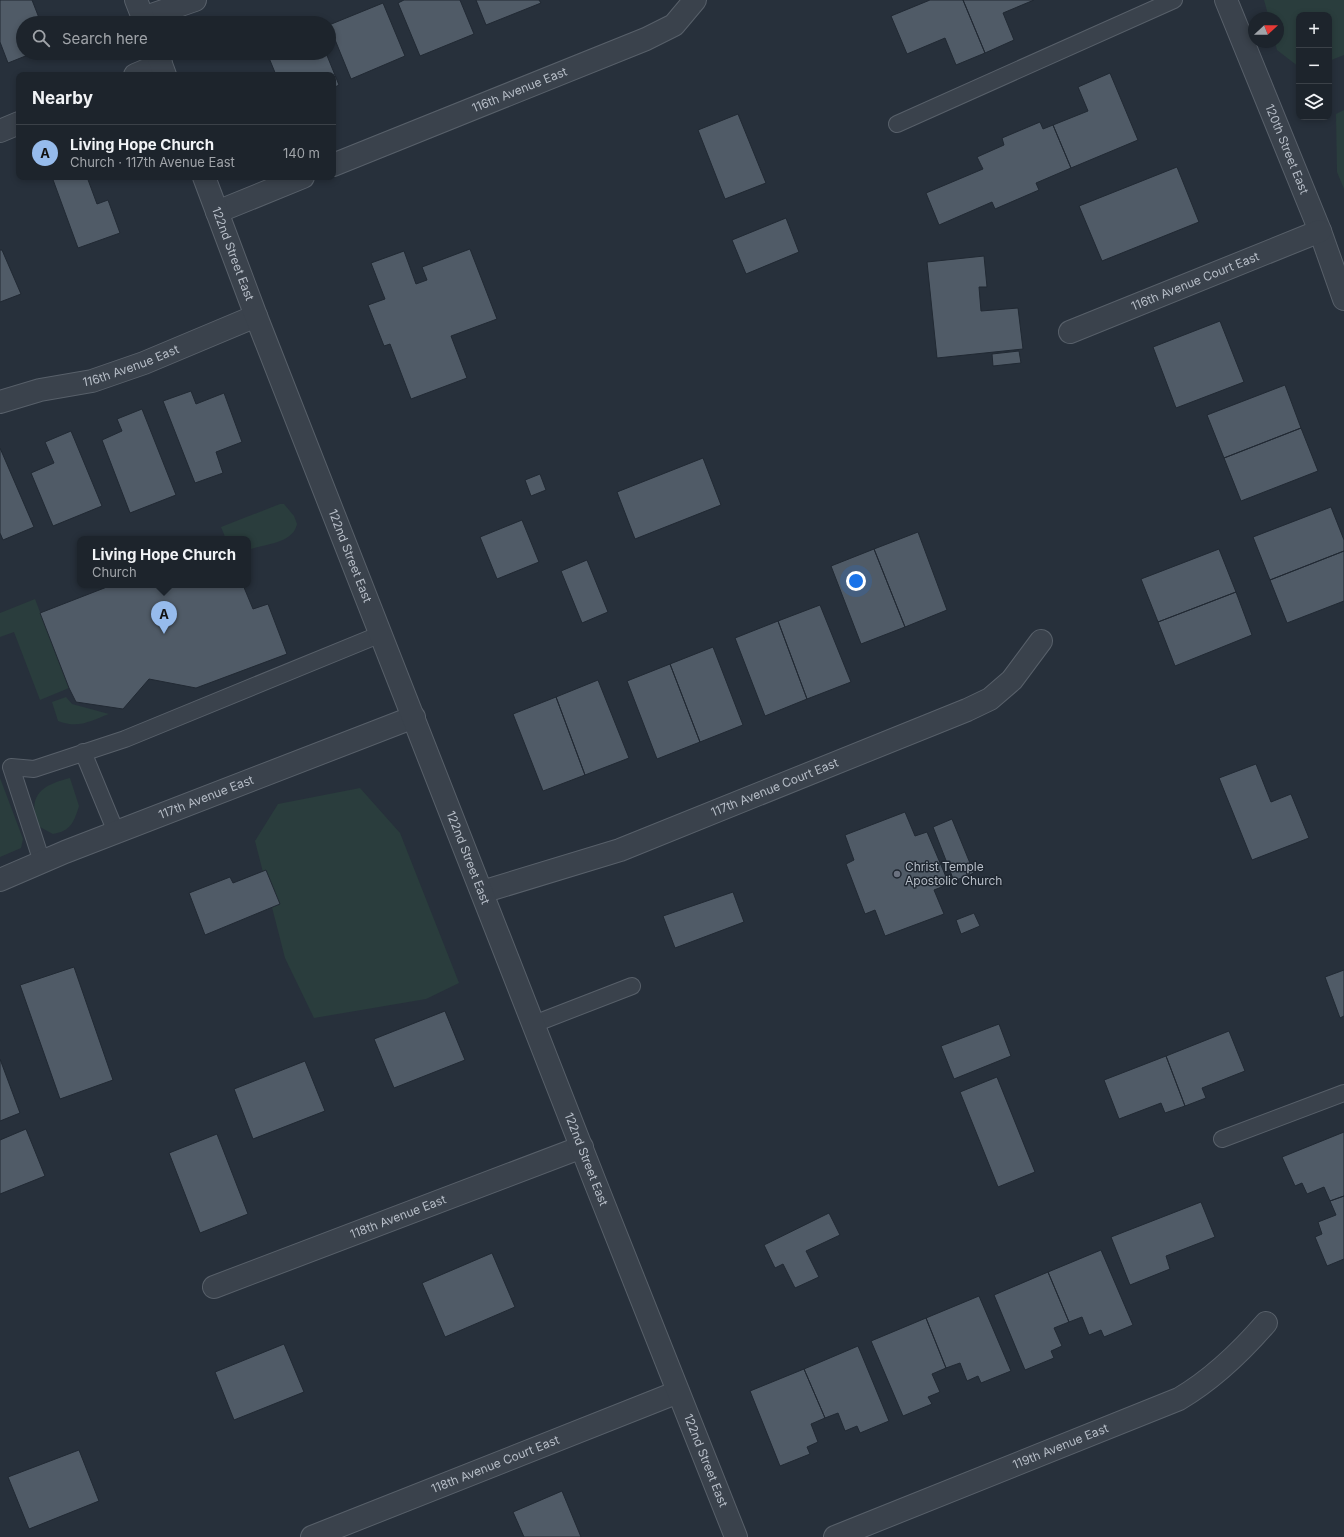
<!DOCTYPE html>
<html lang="en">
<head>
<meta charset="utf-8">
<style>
  body { margin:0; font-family:Inter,sans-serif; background:#252c34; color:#f1f3f6 }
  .controls { position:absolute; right:12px; top:12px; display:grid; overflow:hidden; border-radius:8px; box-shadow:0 2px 6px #0003 }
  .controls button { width:36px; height:36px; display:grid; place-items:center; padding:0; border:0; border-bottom:1px solid #3b4148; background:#1d242c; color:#f1f3f6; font:20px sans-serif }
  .compass { position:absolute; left:1248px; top:12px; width:36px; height:36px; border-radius:50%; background:#1d242c; box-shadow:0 2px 6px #0003; rotate:68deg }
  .you { position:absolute; left:856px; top:581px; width:14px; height:14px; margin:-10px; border:3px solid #fff; border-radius:50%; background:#1a73e8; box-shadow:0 0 0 6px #1a73e833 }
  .badge { display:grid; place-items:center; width:26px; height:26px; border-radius:50%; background:#96bbec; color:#111; font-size:13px; font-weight:700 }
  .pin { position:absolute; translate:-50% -33px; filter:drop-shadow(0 1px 2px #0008) }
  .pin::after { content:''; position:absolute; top:21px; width:14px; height:12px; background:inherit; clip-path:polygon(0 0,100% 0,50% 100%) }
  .popup { position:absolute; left:77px; top:536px; width:174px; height:52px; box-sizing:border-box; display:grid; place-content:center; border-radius:8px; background:#1d242c; filter:drop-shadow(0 1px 3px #0005); font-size:13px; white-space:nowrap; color:#a0a4a9 }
  .popup b { font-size:15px; color:#f1f3f6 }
  .popup::after { content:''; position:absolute; left:50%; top:100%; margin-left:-8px; border:8px solid transparent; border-top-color:#1d242c }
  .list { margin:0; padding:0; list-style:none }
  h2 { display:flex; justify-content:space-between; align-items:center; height:52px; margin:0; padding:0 16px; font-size:17px }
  h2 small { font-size:13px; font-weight:400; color:#a0a4a9 }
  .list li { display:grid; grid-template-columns:26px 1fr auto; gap:12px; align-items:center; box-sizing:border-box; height:56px; padding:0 16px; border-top:1px solid #3b4148 }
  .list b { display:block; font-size:15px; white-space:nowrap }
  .list p { margin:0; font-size:13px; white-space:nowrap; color:#a0a4a9 }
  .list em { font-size:13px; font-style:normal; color:#a0a4a9 }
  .icon { flex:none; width:22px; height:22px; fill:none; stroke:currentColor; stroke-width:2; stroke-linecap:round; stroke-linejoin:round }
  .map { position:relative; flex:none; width:1344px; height:1537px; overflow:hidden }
  .search { position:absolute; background:#1d242c; box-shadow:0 2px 6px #0003; left:16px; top:16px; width:320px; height:44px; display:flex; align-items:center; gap:10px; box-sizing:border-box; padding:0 14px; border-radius:22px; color:#a0a4a9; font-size:15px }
  .panel { position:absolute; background:#1d242c; box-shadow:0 2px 6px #0003; left:16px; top:72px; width:320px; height:108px; border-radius:8px }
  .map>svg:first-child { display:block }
  .green { fill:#2a3d3d }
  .building { fill:#505b67; stroke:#212933 }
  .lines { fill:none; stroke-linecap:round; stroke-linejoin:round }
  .service-casing { stroke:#58606a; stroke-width:18 }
  .minor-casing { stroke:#58606a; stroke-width:24 }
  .tertiary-casing { stroke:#58606a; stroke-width:24 }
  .service { stroke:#3a424c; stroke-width:16 }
  .minor { stroke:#3a424c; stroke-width:22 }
  .tertiary { stroke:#3a424c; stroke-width:22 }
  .worship-dot { fill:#6b7280; stroke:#1f2731; stroke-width:1.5 }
  .labels { text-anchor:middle; stroke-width:3; stroke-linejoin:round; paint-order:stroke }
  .street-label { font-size:12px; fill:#b6bdc7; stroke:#1f2731 }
  .poi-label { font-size:12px; fill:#b6bdc7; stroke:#1f2731; text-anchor:start }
</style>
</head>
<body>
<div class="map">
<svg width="1344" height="1537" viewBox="0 0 1344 1537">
  <rect width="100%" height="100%" fill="#27303b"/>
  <path class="green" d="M1264,0H1344V55L1329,61V15H1299V67L1277,50L1275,42H1278V18H1269Z
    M1344,110V189L1337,172L1336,114Z
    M280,504H284L294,516L297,524C293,544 263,544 248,550V539H226L221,527Z
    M35,599L69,688L40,700L14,632L0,637V613Z
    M66,697L72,704L109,714C90,721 79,729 58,721L52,702Z
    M0,778L23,839L21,848L0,857Z
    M70,778L79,806C74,822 71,831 53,834L38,826C27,795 42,785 70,778Z
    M360,788L400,833L459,983L426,999L314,1018L285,958L255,841L278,804Z"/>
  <path class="building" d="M0,0H32L41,23H23V53H33L8,63L0,42Z
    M404,0H460L474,34L420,56L398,3Z
    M476,0H539L541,3L486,25Z
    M930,0H963L985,53L956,65L945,38L907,54L891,16Z
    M963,0H1034L1003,13L1014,40L985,53Z
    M383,3L405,56L351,79L329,25Z
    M267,53H326L339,85L333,88V75H276Z
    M1110,73L1138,140L1071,168L1053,125L1088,111L1078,87Z
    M738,114L766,183L725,199L698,130Z
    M1040,122L1043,129L1053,125L1071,168L1036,183L1039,190L995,209L992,202L939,225L926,193L983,169L977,157L1004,145L1002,138Z
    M1177,167L1199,222L1102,261L1079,206Z
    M52,177H87L97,204L108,200L120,233L78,248Z
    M786,218L799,252L746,274L732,240Z
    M470,249L497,319L451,336L467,378L411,399L390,344L384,346L368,305L385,299L371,263L404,251L416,284L427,280L422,267Z
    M0,250H2L21,294L0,302Z
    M984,256L987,287H979L981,311L1018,308L1023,349L937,358L927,262Z
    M1220,321L1244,382L1176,408L1153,347Z
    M1019,351L1021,363L993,366L992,354Z
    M1285,385L1301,428L1224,458L1207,415Z
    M191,391L196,404L224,393L242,442L216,452L223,473L195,483L163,401Z
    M142,409L176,495L130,513L102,440L122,431L117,419Z
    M1301,428L1318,471L1241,501L1224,458Z
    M71,431L102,506L53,526L31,473L54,463L45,442Z
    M0,448L34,527L3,540L0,533Z
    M703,458L721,505L635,539L617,492Z
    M540,474L546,490L531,496L525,480Z
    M1331,507L1344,540V551L1270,580L1253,537Z
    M522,520L539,562L497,579L480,537Z
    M918,532L947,610L905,627L874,549Z
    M874,549L905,627L861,644L831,566Z
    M1219,549L1236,592L1158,622L1141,579Z
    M1344,551V601L1287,623L1270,580Z
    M587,560L608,612L582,623L561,571Z
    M112,585H243L253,609L268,604L287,654L196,688L149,679L123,709L76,702L69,688L40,613Z
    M1236,592L1252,635L1175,666L1158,622Z
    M820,605L851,682L807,699L778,621Z
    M778,621L807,699L765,716L735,638Z
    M713,647L743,725L700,742L670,664Z
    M670,664L700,742L657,759L627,681Z
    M598,680L629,758L585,775L556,697Z
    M556,697L585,775L543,791L513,714Z
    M1256,764L1271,802L1291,794L1309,838L1252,860L1219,778Z
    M905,812L915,836L927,832L949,884L934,890L944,914L885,936L875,910L865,914L846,864L854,860L845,835Z
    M952,819L974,873L954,881L933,827Z
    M266,870L280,904L205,935L189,893L230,877L233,883Z
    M733,892L744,922L675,948L663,916Z
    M974,913L980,926L961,934L956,920Z
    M74,967L113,1080L60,1099L20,985Z
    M1344,970V1016L1340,1018L1325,977Z
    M445,1011L465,1060L394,1088L374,1039Z
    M999,1024L1011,1056L954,1079L941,1046Z
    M1229,1031L1245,1071L1202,1088L1206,1098L1185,1106L1166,1056Z
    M1166,1056L1185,1106L1165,1113L1161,1103L1119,1119L1104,1080Z
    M0,1059L20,1113L0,1121Z
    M305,1061L325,1111L253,1139L234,1089Z
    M997,1077L1035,1172L998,1187L960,1092Z
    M26,1129L45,1176L0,1194V1140Z
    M1344,1132V1196L1330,1201L1324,1187L1307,1194L1302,1183L1295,1186L1282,1157Z
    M217,1134L248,1214L200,1233L169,1153Z
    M1344,1196V1259L1327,1266L1315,1237L1322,1234L1318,1222L1336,1215L1330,1201Z
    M1201,1202L1215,1237L1166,1256L1170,1269L1130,1285L1111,1237Z
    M829,1213L840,1235L806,1251L819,1277L795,1288L783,1264L775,1268L764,1245Z
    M1101,1250L1133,1325L1104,1337L1101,1330L1089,1335L1082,1317L1069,1322L1048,1272Z
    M492,1253L515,1307L445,1337L422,1283Z
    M1048,1272L1069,1322L1054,1328L1062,1346L1051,1351L1054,1358L1025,1370L994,1295Z
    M979,1296L1011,1371L981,1383L978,1376L967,1381L960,1363L946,1368L926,1318Z
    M926,1318L946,1368L932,1374L940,1392L928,1397L932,1404L903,1416L871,1341Z
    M284,1344L304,1392L234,1420L215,1372Z
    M858,1346L889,1421L860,1433L857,1426L845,1431L838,1413L825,1418L804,1369Z
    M804,1369L825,1418L811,1424L818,1442L807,1447L810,1454L780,1466L750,1391Z
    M79,1450L99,1501L29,1529L8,1477Z
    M562,1491L581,1537H524L513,1512Z"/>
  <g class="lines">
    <g class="service-casing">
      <path id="service" d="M897,124L1174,0
        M83,752L116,832
        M42,862L11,767L34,769L125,739L381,634
        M534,1024L632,986
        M1222,1139L1344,1093"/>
    </g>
    <g class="minor-casing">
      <g id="minor">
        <path id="s1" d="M1226,0L1320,231L1344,299"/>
        <path d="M143,18L195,0"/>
        <path d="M135,75L161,64"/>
        <path d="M0,131L19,123"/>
        <path id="s2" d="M333,165L646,39L674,25L695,0"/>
        <path d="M217,212L303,177"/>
        <path id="s3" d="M1070,332L1320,231"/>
        <path id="s4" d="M0,402L40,390L92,381L144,363L256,316"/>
        <path id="s5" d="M0,880L65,852L414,717"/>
        <path id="s6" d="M482,892L620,850L967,710L990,699L1012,680L1041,641"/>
        <path id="s7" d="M214,1287L582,1147"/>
        <path id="s8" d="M312,1537L678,1392"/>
        <path id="s9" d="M835,1537L1179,1399C1213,1379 1240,1353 1266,1323"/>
      </g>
    </g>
    <g class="tertiary-casing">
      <g id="tertiary">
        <path d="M136,0L145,23"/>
        <path d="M157,53L165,75"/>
        <path id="s10" d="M204,177L256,316L595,1182L736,1537"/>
      </g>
    </g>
    <use href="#service" class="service"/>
    <use href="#minor" class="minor"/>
    <use href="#tertiary" class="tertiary"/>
  </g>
  <circle class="worship-dot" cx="897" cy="874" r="4"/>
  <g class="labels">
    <g class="street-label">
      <text dy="4" stroke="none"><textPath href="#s2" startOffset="201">116th Avenue East</textPath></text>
      <text dy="4" stroke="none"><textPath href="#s1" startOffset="161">120th Street East</textPath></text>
      <text dy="4" stroke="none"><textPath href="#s10" startOffset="82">122nd Street East</textPath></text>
      <text dy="4" stroke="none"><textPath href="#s3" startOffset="135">116th Avenue Court East</textPath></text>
      <text dy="4" stroke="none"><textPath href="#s4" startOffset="136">116th Avenue East</textPath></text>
      <text dy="4" stroke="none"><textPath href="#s10" startOffset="406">122nd Street East</textPath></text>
      <text dy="4" stroke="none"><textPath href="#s6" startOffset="311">117th Avenue Court East</textPath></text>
      <text dy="4" stroke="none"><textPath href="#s5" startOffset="222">117th Avenue East</textPath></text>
      <text dy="4" stroke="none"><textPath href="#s10" startOffset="730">122nd Street East</textPath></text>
      <text dy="4" stroke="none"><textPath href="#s10" startOffset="1054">122nd Street East</textPath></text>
      <text dy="4" stroke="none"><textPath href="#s7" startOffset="197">118th Avenue East</textPath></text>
      <text dy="4" stroke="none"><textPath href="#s9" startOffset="243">119th Avenue East</textPath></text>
      <text dy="4" stroke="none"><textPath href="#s10" startOffset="1378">122nd Street East</textPath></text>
      <text dy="4" stroke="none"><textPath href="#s8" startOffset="197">118th Avenue Court East</textPath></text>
    </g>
    <g class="poi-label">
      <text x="905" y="871">Christ Temple<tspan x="905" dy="14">Apostolic Church</tspan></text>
    </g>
  </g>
</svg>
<div class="controls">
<button>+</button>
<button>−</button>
<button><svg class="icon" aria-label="layers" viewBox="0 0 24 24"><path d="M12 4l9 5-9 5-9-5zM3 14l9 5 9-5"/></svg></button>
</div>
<svg class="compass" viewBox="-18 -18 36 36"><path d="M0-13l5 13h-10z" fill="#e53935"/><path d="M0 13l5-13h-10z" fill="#a0a4a9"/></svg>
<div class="you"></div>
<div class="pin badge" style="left:164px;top:634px">A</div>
<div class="popup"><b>Living Hope Church</b>Church</div>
<div class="search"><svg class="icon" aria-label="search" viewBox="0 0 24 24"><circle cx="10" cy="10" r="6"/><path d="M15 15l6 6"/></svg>Search here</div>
<section class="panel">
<h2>Nearby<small></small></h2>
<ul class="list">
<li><span class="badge">A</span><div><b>Living Hope Church</b><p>Church · 117th Avenue East</p></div><em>140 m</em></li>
</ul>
</section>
</div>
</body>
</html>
